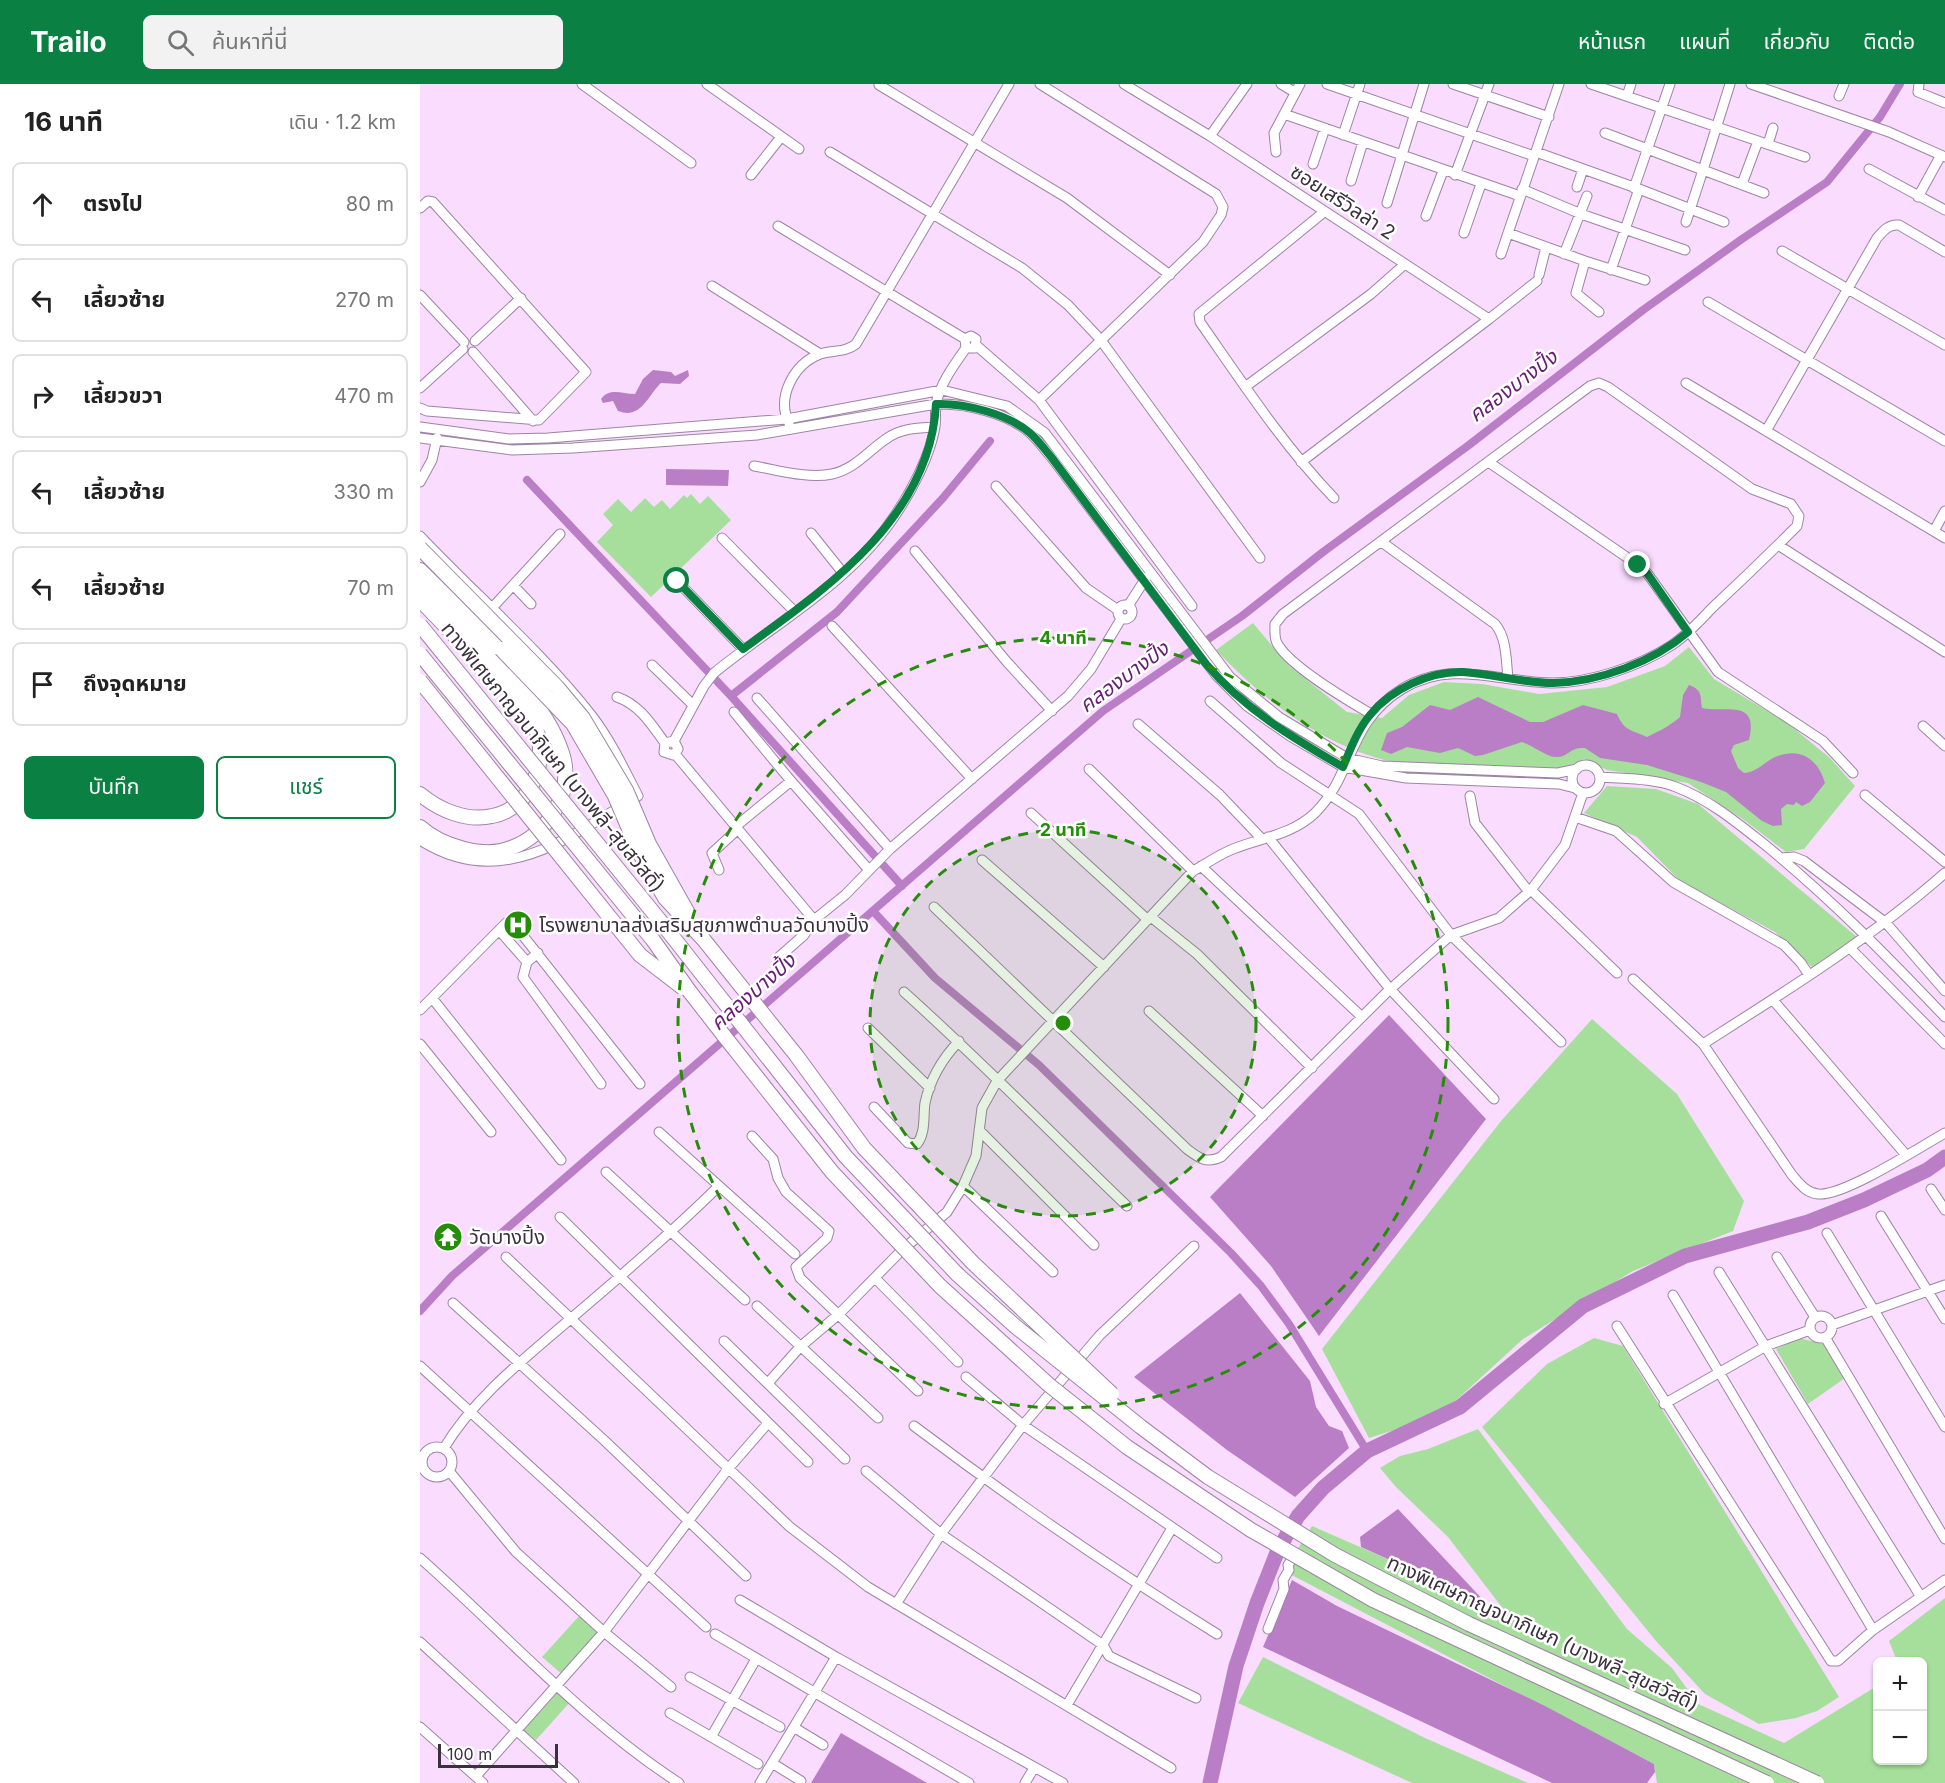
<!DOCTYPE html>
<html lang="th">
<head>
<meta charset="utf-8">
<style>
  body { margin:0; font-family:Inter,"Noto Sans Thai",sans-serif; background:#f2f2f2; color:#222 }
  .controls { position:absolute; right:18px; bottom:18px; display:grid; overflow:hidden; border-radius:9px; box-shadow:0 2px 4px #0004 }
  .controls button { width:54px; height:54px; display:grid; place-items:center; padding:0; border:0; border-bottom:2px solid #e0e0e0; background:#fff; color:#222; font:30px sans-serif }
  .scale { position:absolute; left:18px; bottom:15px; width:120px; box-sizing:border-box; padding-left:6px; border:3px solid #3b303d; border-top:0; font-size:16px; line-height:21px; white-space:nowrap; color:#3b303d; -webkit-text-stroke:4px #fff; paint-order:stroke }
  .stop { position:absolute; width:18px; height:18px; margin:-14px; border:4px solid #0b8043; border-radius:50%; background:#fff }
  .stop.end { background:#0b8043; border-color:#fff; box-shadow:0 2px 6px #0008 }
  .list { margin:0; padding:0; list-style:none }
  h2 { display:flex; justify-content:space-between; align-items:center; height:78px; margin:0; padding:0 24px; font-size:26px }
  h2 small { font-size:20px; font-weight:400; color:#767676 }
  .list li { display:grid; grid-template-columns:39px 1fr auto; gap:18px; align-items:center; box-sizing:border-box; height:84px; margin:0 12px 12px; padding:0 12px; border:2px solid #e0e0e0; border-radius:9px }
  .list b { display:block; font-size:22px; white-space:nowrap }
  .list em { font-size:20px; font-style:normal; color:#767676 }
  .actions { display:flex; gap:12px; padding:18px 24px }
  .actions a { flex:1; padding:14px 0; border:2px solid #0b8043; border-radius:9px; text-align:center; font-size:21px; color:#0b8043 }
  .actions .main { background:#0b8043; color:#fff }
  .icon { flex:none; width:33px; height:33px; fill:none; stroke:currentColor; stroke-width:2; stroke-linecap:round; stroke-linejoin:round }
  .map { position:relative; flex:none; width:1525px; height:1699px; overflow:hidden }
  header { display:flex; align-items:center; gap:36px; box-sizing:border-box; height:84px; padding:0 30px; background:#0b8043; color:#fff }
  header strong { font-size:28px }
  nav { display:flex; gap:33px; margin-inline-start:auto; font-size:21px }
  .search { width:420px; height:54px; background:#f2f2f2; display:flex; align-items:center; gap:15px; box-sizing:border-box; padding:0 21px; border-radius:9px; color:#767676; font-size:22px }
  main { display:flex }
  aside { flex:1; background:#fff }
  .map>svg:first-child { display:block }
  .green { fill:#a6df9b }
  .water { fill:#ba7ec6 }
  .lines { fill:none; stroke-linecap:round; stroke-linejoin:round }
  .canal { stroke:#ba7ec6; stroke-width:8 }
  .river { stroke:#ba7ec6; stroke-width:15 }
  .minor-casing { stroke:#9e84a4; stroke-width:11 }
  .highway-casing { stroke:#9e84a4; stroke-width:16 }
  .minor { stroke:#fff; stroke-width:9 }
  .highway { stroke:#fff; stroke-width:14 }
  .highway-bridge-casing { stroke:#9e84a4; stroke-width:16; stroke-linecap:butt }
  .highway-bridge { stroke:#fff; stroke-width:14 }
  .route { stroke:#0b8043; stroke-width:8 }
  .ring { fill:none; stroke:#268d08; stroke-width:3; stroke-dasharray:10 8 }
  .labels { text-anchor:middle; stroke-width:5; stroke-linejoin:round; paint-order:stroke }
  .street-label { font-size:20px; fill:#3b303d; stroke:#fff }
  .poi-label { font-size:20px; fill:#3b303d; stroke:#fff; text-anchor:start }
  .water-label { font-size:21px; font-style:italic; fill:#671c75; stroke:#fff }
  .centre { fill:#268d08; stroke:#fff; stroke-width:3 }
  .ring-label { font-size:18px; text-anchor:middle; font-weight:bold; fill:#268d08; stroke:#fff; stroke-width:5; stroke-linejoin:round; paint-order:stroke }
</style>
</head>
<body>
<header>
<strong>Trailo</strong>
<div class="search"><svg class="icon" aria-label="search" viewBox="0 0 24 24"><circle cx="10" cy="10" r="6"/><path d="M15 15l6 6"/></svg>ค้นหาที่นี่</div>
<nav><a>หน้าแรก</a><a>แผนที่</a><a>เกี่ยวกับ</a><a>ติดต่อ</a></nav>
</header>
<main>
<aside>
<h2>16 นาที<small>เดิน · 1.2 km</small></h2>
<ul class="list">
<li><svg class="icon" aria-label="ahead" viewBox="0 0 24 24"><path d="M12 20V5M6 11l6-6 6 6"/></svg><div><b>ตรงไป</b></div><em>80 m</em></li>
<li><svg class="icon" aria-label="left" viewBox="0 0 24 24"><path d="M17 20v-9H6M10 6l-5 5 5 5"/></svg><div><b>เลี้ยวซ้าย</b></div><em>270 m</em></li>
<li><svg class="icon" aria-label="right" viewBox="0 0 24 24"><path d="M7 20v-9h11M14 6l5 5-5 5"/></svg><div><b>เลี้ยวขวา</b></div><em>470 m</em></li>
<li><svg class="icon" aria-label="left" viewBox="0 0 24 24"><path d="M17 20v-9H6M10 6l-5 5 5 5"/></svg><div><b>เลี้ยวซ้าย</b></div><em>330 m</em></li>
<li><svg class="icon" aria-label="left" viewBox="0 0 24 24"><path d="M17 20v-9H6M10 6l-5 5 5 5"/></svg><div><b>เลี้ยวซ้าย</b></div><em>70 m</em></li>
<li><svg class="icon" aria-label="arrive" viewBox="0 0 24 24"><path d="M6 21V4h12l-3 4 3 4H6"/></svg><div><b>ถึงจุดหมาย</b></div></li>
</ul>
<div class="actions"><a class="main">บันทึก</a><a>แชร์</a></div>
</aside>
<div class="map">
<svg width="1525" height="1699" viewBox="0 0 1525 1699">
  <rect width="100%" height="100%" fill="#f9dcff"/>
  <path class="green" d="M271,410L280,420L288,412L311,436L231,513L177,458L193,441L183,430L198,415L211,428L225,414L234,423L242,416L250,425L264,411L267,414Z
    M833,539L868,581L927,628L962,634L989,611L1024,598L1062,600L1119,610L1187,603L1245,582L1269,563L1294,595L1366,638L1410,674L1435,702L1384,765L1366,768L1324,736L1268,699L1187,686L1164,675L1143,684L972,678C903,662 844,617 796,566Z
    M1187,702L1236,705L1278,720L1437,853L1393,884L1355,848L1261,798L1217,753L1164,729Z
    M1172,935L1257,1010L1324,1117L1313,1147L1213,1187L1103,1255L1019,1332L949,1354L902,1265L1081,1037Z
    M1174,1254L1203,1262L1419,1613L1397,1627L1376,1634L1339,1640L1285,1610L1236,1557L1062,1343L1127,1280Z
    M1379,1254L1403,1260L1425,1294L1388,1320L1356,1265Z
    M1058,1345L1207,1545L1252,1584L1268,1606L1263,1613L1364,1659L1457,1602L1458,1676H1502V1578L1477,1577L1469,1557L1525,1514V1699H1237L1234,1680L864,1487L892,1442L1084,1526L1028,1453L976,1403L960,1384L980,1372L1008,1365Z
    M160,1531L181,1549L143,1591L122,1573Z
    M843,1573L1005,1654L1108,1699H992L818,1619Z
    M139,1607L151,1617L116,1656L104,1646Z"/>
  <path class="water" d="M233,286L251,288L255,292L268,286L269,292L260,300L241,299C228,311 221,336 198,327L193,317L183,319L181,315C190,303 202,310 215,310L223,295Z
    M246,385L309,386L308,402L246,401Z
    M1269,601C1283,606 1280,612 1282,624C1306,629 1339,614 1329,656L1314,661L1311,667L1318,684L1324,689C1339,688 1345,676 1358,672C1382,663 1399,677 1405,699L1390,718L1382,722L1376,718L1374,721L1367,720L1361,725L1362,741L1353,742L1342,737L1306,708L1281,698L1227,681L1180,674L1165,664C1150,663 1149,672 1138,673C1127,674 1113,661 1102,658L1063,671L1055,672L1038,664L1020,669L987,663L971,670L961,666L967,649L982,643L1010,621L1030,626L1058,613L1110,638H1123L1163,621L1197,630C1204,647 1212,646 1227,653C1239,647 1250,642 1260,633L1263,611Z
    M969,931L1066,1035L899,1252L851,1182L790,1113Z
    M820,1209L890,1297L896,1323L909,1342L922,1347L929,1364L875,1413L807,1366L714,1293Z
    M978,1425L1066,1519L941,1463L940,1453Z
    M872,1496L917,1522L1123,1621L1234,1680L1235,1688L1227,1699H1132L843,1563Z
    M421,1649L507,1699H391Z"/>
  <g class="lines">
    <path class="canal" d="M107,396L311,612L482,802
      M311,612L417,528L523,414L570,357
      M453,827L515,894L619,981L811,1169L841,1202L869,1240L947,1367
      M0,1227L32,1192L683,627L822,532L903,468L1049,361L1223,226L1322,155L1407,98L1460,33L1480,0"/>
    <path class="river" d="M790,1699L816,1582L837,1519L858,1466L878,1432L903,1404L947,1367L1040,1323L1163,1222L1265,1172L1388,1138L1444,1116L1507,1086L1525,1073"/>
    <g class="minor-casing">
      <path id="minor" d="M162,0L271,79
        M287,0L379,65
        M704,0L790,52L1069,235L1117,197
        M861,0L871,6
        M907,0L1114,72
        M1033,0L1129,33
        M1139,0L1088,149L1165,177L1156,209L1179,228
        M1171,0L1385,73
        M1331,0L1469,48L1525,73
        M1499,0L1498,8L1525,19
        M459,1L647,114L750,191
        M1207,12L1211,0
        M1419,12L1424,0
        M864,30L1100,112
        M1185,49L1283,86L1310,0
        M923,51L940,0
        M790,52L827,0
        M1348,60L1353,44
        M410,68L602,184L648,221L680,255L840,474
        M856,68L854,49L880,0
        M1116,68L1219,105L1191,186
        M893,80L905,44
        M1449,85L1525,126
        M331,91L361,53
        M1035,91L1069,0
        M931,97L943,58
        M1322,100L1338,57
        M1157,103L1163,85
        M1214,104L1250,0
        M1102,105L1161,130L1265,166
        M1219,105L1304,138
        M1498,113L1521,71
        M967,119L1004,0
        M0,124L8,117L13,118L166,288L119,336L7,327L0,324
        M904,128L779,230L780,238C822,298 863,361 914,414
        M1006,132L1023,87
        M1266,138L1283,86L1344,109
        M358,142L545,255
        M1044,149L1061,100
        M1362,167L1525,261
        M1081,170L1088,149
        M1144,170L1167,112
        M1165,177L1225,196
        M1119,191L1126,163
        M292,202L400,270
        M0,211L44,258
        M1288,218L1525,357
        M55,257L101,214
        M557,262L619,316L772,522
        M53,268L113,337
        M1266,299L1525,454
        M825,303L951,210L985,180
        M0,304L43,265
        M619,316L783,158L801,131L803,123L796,110L620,0
        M369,339C356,313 374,280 400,270C412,266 425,269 436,260L589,0
        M0,343L89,355L128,354L367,335L522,306L587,322L625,349L810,593L859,633L927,674L962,682L1138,689L1157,685
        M1346,347L1457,154C1464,146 1469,140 1479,141L1525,168
        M0,354L92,366L153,364L337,351L516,320C545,319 588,329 610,349C618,356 625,366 632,374L796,591L827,622L870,652L923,683L986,694L1139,700L1155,704
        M881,378L1069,235
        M1070,379L1218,481L1227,489L1298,588L1403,657L1433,689
        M334,382C358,386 388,395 412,390C435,385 448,367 466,355C481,344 498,344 515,343
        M0,398L12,376L17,354
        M576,402L666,504L698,526
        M1514,447L1525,427
        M391,449L423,489
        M0,452C57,512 121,567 172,632C191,657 204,685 218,712C147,754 81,808 0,756
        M302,454L375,528
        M963,459L1075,540C1087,554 1086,577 1088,594
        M1358,461L1525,568
        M495,467L587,578L632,627
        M257,497L323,565
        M93,501L111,520
        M698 528a7 7 0 1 1 14 0a7 7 0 1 1-14 0Z
        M708,522L726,494
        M72,524L140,450
        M412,542L552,695
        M232,581L273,621
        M197,613C220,621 231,640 245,659L244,668L253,671L258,665L254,657L245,659
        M337,614L470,765
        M790,617L861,679L939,730L1031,851L1141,958
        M314,628L371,697L449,786
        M718,640L800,711L842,755
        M1503,642L1525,662
        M254,657L284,602L294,589C355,539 432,498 476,430C492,406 510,372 515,343C516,336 515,327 516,320C520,300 534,281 546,264L545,255L551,252L556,255L555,264H546
        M255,670L394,836
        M1152 695a14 14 0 1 1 28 0a14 14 0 1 1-28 0Z
        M669,685L773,787
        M1180,693C1204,695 1233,694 1256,703C1290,716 1316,738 1344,760C1409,813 1467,872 1525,933
        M1445,711L1525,778
        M1050,712L1055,739L1109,808
        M611,729L728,836
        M1155,733L1196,747L1253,798L1364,861L1381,879L1389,891
        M315,743L371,697
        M848,753L970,905L1074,1015
        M1361,774L1374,773L1384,777L1466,839L1525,907
        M562,776L684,883
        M781,782L942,933
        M299,786L292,769L317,746
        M1111,806L1197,889
        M514,823L767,1065C779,1074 786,1080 801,1073L966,909L1031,851L1079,834L1111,806L1145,761L1163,709
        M731,833L777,870L892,984
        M79,846L107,878
        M1430,864L1525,960
        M118,869L107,878L103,893L181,1000
        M359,873L384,851L394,836L425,811L470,765L648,612L671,585L701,535
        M1213,895L1283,960L1372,1091C1379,1099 1386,1109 1398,1110C1423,1113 1500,1063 1525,1049
        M484,908C561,977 633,1051 707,1122
        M12,914L141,1076
        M1353,916L1486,1071
        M0,926L86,839H93L220,1000
        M729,927L843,1032
        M448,944L510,1004
        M0,960L71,1048
        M1283,960C1366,907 1450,855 1525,789
        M454,1023L488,1059L497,1060C506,1048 503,1033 505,1019C510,995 523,974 539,957
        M559,1046L674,1161
        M239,1048L375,1170
        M332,1052L353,1075L358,1094L366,1108L409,1147L407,1154L376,1183L380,1194L498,1307
        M186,1088L325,1216
        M543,1102L633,1188
        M1511,1105L1525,1126
        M1461,1132L1525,1235
        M140,1133L388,1378
        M1407,1149L1525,1343
        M86,1173L370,1443L448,1503L751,1684
        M1357,1173L1395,1233
        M1299,1188L1501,1513
        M455,1194L538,1278
        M1253,1211L1453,1546
        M33,1219L185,1357L326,1492
        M337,1222L458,1334
        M1390 1243a11 11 0 1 1 22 0a11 11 0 1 1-22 0Z
        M1412,1241L1525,1201
        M1197,1242L1411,1577H1418L1453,1546L1525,1496
        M1405,1253L1525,1455
        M304,1257L425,1375
        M0,1282L286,1543
        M546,1293L603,1341L797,1474
        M348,1299L380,1263L419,1230L481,1167L527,1128L543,1102L556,1072L562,1024L577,997L773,787C786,780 798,771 813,765C840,754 872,751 895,729C935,689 926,640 982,605C1031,575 1079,598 1132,599C1171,599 1220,582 1252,561C1267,551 1280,537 1292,524C1321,497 1349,470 1377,442L1379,432L1371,420L1332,405L1188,303L1179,299L1170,302L863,530L855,540C855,546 854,553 857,559C869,582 927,616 951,630
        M1244,1320L1346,1262L1390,1246
        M494,1342C592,1416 692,1485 797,1550
        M2 1378a15 15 0 1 1 30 0a15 15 0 1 1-30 0Z
        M24,1364C53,1316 99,1279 141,1243C195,1197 248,1152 299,1102
        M29,1387L96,1468L184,1548L251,1603
        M446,1387L521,1450L683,1561L689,1572L776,1614
        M0,1474C85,1549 163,1637 259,1699
        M320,1516L416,1573L643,1699
        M476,1520L521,1450L603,1341L680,1251L774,1162
        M848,1545L864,1505L863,1496L869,1486L868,1481L874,1472
        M295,1550L549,1699
        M0,1558L154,1699
        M270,1593L360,1643
        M647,1621L752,1444
        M250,1629L338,1680
        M0,1643L63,1699
        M375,1644L403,1661
        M291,1653L336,1575
        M352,1679L381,1697
        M56,1692L184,1548L308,1385L348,1339
        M340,1699L416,1573
        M605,1699L614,1684"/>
    </g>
    <g class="highway-casing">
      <path id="highway" d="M0,486L81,565
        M0,503C46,550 121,604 142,669C155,708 128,750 91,764C64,775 21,762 0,743
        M0,516C16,532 32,549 48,566C72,589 103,613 116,645C129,679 110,725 72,732C47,738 19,726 0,710
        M270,908L305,953"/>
    </g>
    <use href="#minor" class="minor"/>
    <use href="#highway" class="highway"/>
    <g class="highway-bridge-casing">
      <path id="highway-bridge" d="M0,464L137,603L163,634L206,706L229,760L269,831
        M0,541L241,838L426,1073L537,1190L595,1242L721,1343L788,1393L915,1471L1049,1540L1397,1699
        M81,565L153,640L195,712L218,766L245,814L284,856L376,971L444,1064L553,1179L692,1310
        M0,570L233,856L270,908
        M0,597L220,871L263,904
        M305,953L412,1088L520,1202L629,1301L707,1363L831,1446L953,1516L1347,1699"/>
    </g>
    <use href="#highway-bridge" class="highway-bridge"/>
  </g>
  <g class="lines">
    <path class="route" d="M257,497L323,565C407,504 510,434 516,320C545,319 588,330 610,349C618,356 625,366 632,374L786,580C824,625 873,654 923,683C930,666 938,645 950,631C971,605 1010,587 1043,588C1073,590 1103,599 1133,599C1179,598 1233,578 1268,548L1227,489L1218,481"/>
  </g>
  <circle cx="643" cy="939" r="193" fill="#268d08" fill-opacity=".12"/>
  <g class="ring">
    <circle cx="643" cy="939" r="193"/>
    <circle cx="643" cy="939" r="385"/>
  </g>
  <defs>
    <g id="hospital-disc" transform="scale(1.5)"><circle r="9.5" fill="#268d08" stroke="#fff"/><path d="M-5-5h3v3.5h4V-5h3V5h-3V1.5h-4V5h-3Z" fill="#fff"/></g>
    <g id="temple-disc" transform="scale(1.5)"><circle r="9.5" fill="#268d08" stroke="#fff"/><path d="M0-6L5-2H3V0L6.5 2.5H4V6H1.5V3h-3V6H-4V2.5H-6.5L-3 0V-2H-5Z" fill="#fff"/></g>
  </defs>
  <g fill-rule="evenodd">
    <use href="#hospital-disc" x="98" y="841"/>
    <use href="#temple-disc" x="28" y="1153"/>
  </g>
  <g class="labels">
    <g class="street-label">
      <text transform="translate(923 118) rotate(33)" y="7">ซอยเสรีวิลล่า 2</text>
      <text transform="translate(133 673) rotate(51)" y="7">ทางพิเศษกาญจนาภิเษก (บางพลี-สุขสวัสดิ์)</text>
      <text transform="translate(1123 1549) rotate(25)" y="7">ทางพิเศษกาญจนาภิเษก (บางพลี-สุขสวัสดิ์)</text>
    </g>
    <g class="poi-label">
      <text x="119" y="848">โรงพยาบาลส่งเสริมสุขภาพตำบลวัดบางปิ้ง</text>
      <text x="49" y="1160">วัดบางปิ้ง</text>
    </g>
    <g class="water-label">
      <text transform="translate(1093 302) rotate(-37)" y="7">คลองบางปิ้ง</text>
      <text transform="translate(704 593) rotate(-36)" y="7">คลองบางปิ้ง</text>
      <text transform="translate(333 908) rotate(-41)" y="7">คลองบางปิ้ง</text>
    </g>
  </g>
  <circle cx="643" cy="939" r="9" class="centre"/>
  <g class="ring-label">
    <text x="643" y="560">4 นาที</text>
    <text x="643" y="752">2 นาที</text>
  </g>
</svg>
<div class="controls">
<button>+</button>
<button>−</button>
</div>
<div class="scale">100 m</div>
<div class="stop" style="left:257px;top:497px"></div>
<div class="stop end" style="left:1218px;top:481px"></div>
</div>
</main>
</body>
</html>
